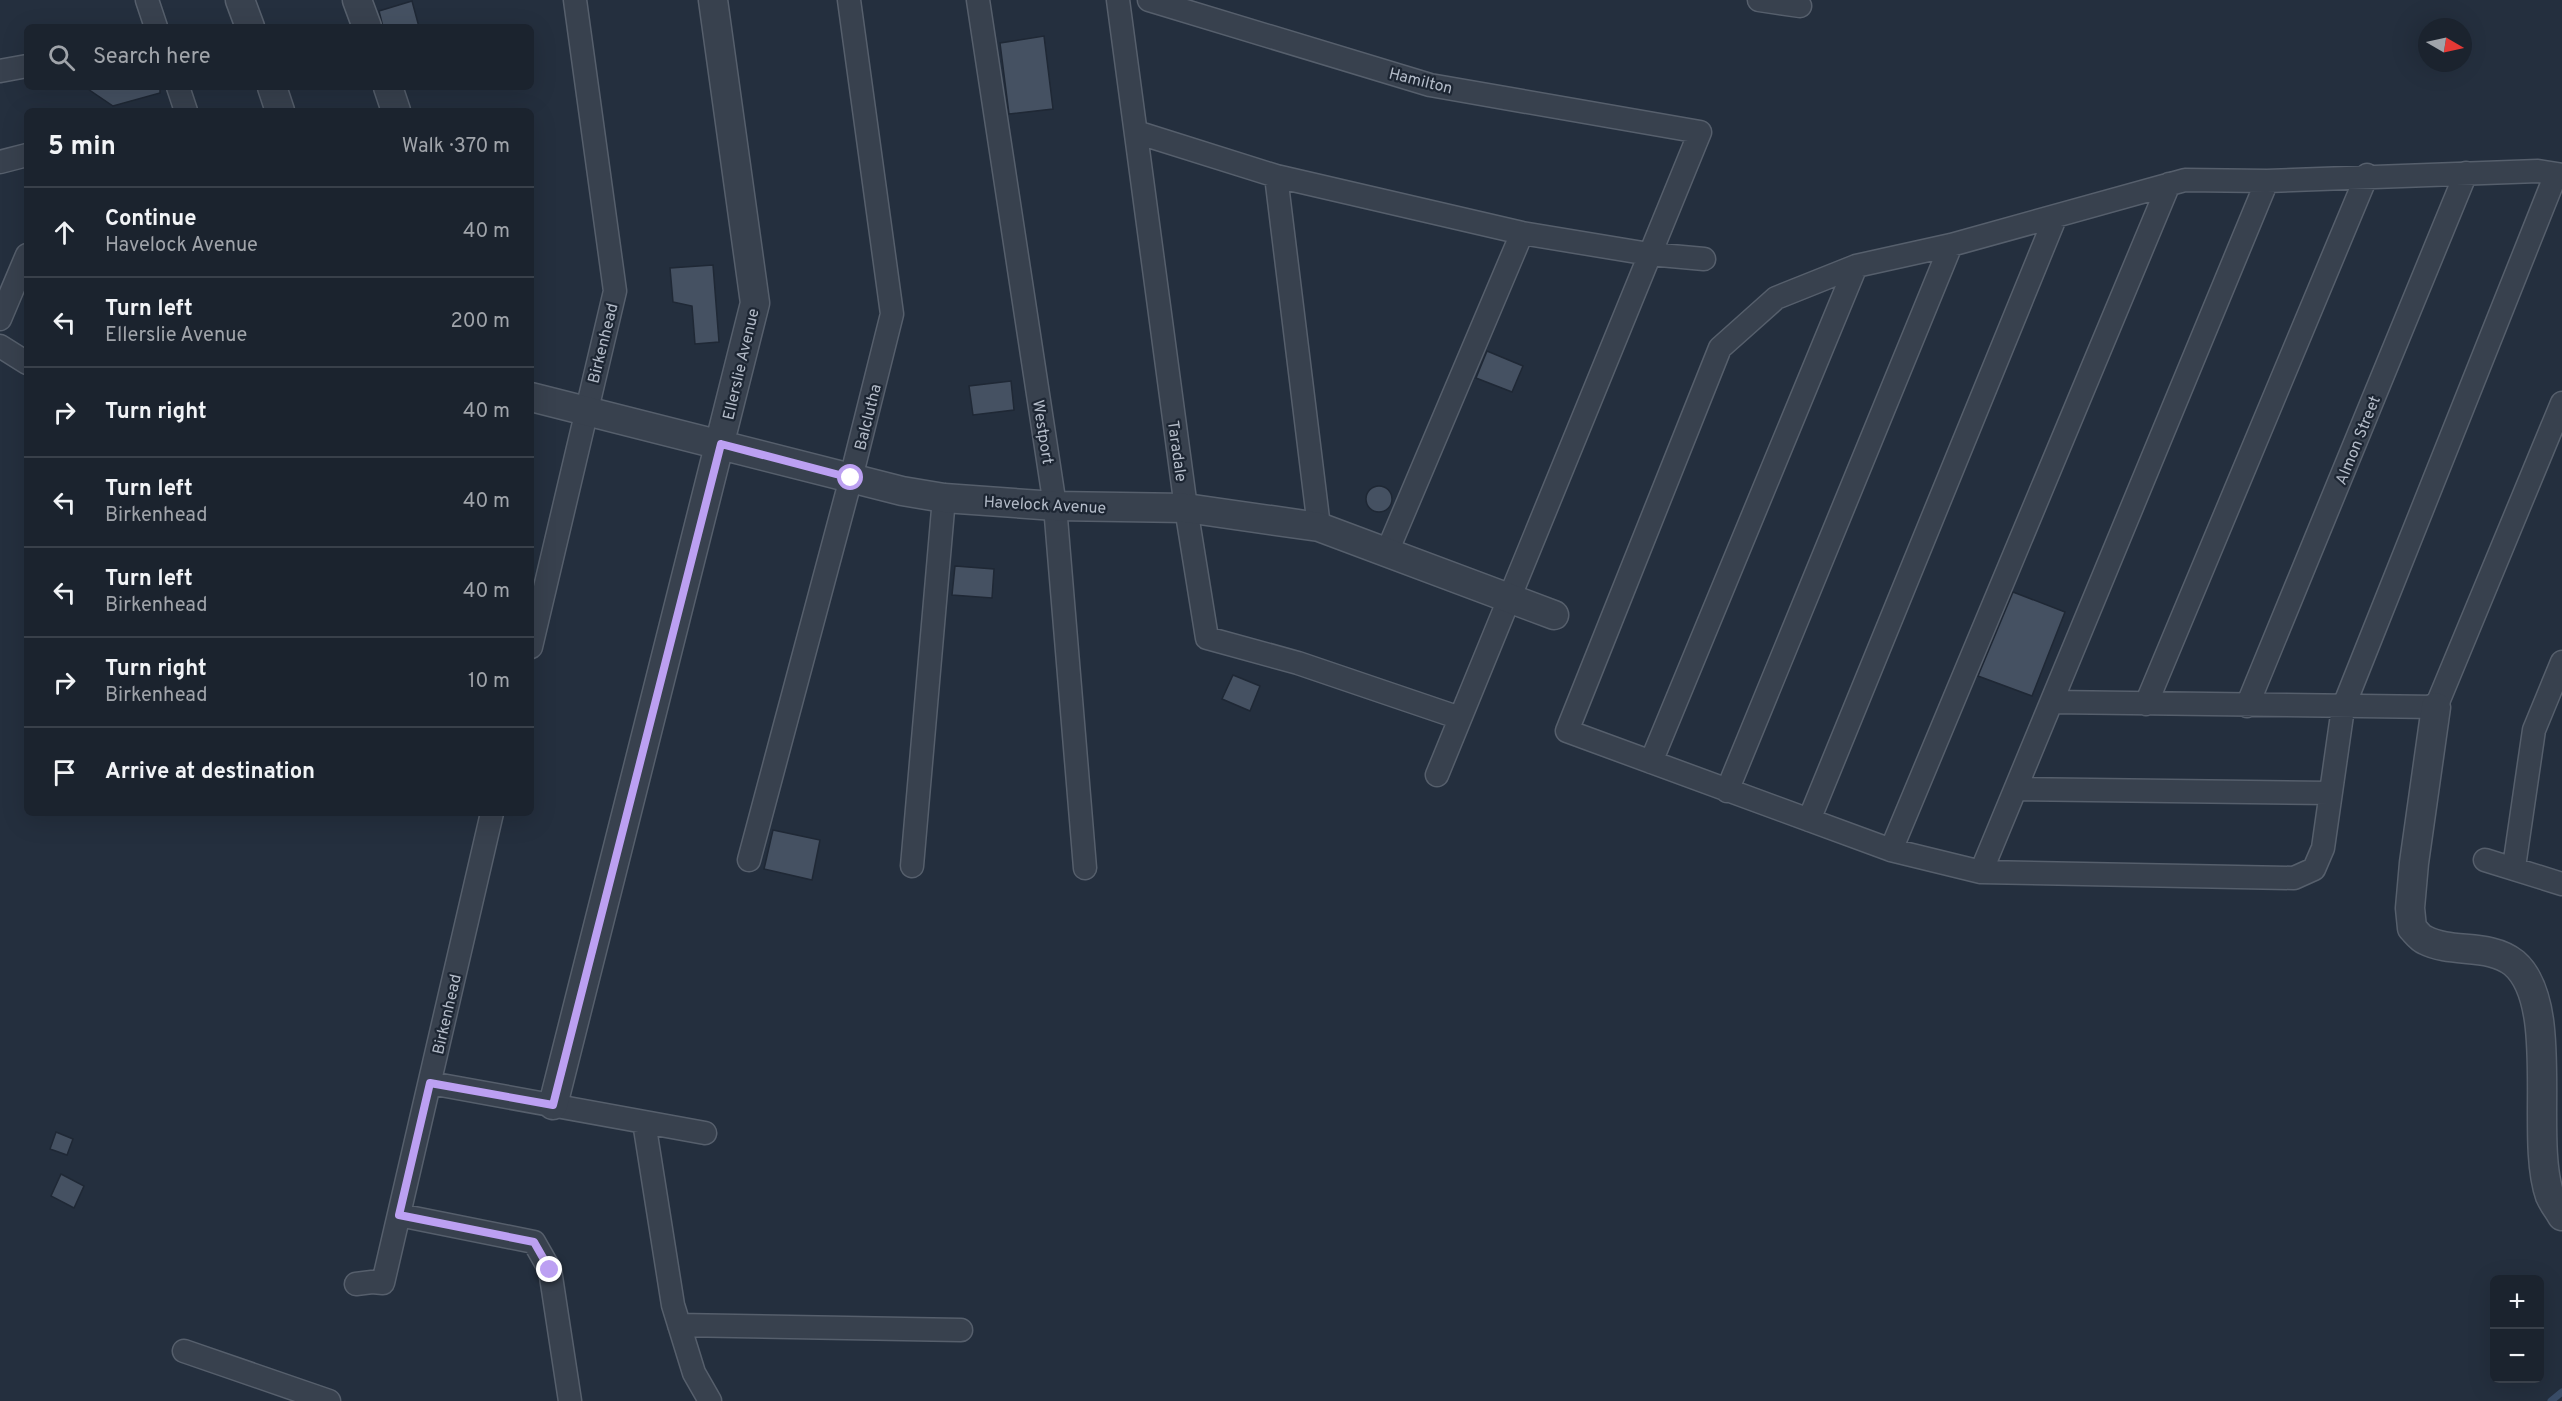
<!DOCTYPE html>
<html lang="en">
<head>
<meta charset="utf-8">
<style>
  body { margin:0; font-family:Overpass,sans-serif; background:#242b36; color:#f1f3f6 }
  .controls { position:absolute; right:18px; bottom:18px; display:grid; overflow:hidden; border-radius:9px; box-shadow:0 6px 24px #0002 }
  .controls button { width:54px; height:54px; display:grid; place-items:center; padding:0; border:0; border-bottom:2px solid #39404a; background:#1b232e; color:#f1f3f6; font:30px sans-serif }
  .compass { position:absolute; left:2418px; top:18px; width:54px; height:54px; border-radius:50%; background:#1b232e; box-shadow:0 6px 24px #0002; rotate:99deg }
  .stop { position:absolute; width:18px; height:18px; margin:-14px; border:4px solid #bca0f2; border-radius:50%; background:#fff }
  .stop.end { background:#bca0f2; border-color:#fff; box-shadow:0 2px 6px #0008 }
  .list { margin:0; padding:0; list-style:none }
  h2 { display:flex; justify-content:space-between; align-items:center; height:78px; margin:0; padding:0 24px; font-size:26px }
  h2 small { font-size:20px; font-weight:400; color:#a0a4aa }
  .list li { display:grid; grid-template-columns:39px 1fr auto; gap:18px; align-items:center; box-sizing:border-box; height:90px; padding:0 24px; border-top:2px solid #39404a }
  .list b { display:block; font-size:22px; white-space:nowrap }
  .list p { margin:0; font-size:20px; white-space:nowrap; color:#a0a4aa }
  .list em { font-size:20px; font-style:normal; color:#a0a4aa }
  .icon { flex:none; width:33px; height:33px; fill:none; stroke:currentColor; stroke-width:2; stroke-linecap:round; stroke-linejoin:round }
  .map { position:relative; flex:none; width:2562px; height:1401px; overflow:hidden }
  .search { position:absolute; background:#1b232e; box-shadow:0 6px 24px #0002; left:24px; top:24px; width:510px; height:66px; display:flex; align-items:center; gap:15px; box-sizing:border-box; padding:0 21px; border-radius:9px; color:#a0a4aa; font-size:22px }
  .panel { position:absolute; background:#1b232e; box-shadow:0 6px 24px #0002; left:24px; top:108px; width:510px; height:708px; border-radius:9px }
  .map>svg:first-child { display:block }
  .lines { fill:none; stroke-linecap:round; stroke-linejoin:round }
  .stream { stroke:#394c67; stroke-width:7 }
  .building { fill:#455162; stroke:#1f2835; stroke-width:1.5 }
  .minor-casing { stroke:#565f6c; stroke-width:25 }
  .tertiary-casing { stroke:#565f6c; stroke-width:31 }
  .minor { stroke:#38414e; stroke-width:22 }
  .tertiary { stroke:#38414e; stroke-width:28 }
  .route { stroke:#bca0f2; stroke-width:8 }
  .labels { text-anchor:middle; stroke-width:4.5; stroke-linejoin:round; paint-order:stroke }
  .street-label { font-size:16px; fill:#b4bcc9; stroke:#1d2633 }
</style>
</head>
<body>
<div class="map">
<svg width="2562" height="1401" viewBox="0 0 2562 1401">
  <rect width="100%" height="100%" fill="#242f3e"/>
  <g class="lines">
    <path class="stream" d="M2551,1401L2562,1392"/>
  </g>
  <path class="building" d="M412,1L419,27H383L379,11Z
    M1044,36L1053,109L1009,114L1000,43Z
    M85,87H160V93L113,106Z
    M713,265L719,342L695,344L692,306L673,302L670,268Z
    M1487,351L1523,366L1512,392L1476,378Z
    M1011,381L1014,410L973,415L969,386Z
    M1366 499a13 13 0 1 1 26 0a13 13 0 1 1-26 0Z
    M955,566L994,569L992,598L952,595Z
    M2013,592L2065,612L2032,696L1978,676Z
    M1233,675L1260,686L1250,711L1222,699Z
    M773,830L820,840L812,880L764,869Z
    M56,1132L73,1139L67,1155L50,1149Z
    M61,1174L84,1186L74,1208L51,1196Z"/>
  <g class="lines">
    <g class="minor-casing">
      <path id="minor" d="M147,0L156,27
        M978,0L1055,506L1085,868
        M1118,0L1186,508L1207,638L1298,663L1460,718
        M1149,0L1430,85L1700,132L1437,775
        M1759,0L1800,6
        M0,71L27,66
        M178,87L186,111
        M1136,132L1276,176L1522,233L1649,254L1704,259
        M0,162L27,155
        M2556,174L2343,708L2323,848L2314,869L2294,878L1981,872L1891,850L1567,731L1720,348L1776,298L1856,266L1951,245L2185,180L2267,181L2538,171L2562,175
        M1276,176L1319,527
        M0,319L27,255
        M0,346L27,363
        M1387,552L1522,233
        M531,647L615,291L575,0
        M2052,702L2436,707L2562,403
        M2146,704L2367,175
        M2247,706L2466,173
        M1651,762L1856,266
        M2016,789L2329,793
        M1727,791L1951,245
        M1809,820L2055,218
        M1891,850L2169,184
        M749,860L851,478L892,314L849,0
        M2485,860L2562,884
        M912,866L944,498
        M2514,867L2534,730L2562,662
        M1981,872L2267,181
        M430,1083L705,1133
        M644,1122L673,1305L694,1373L710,1401
        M399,1215L534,1242L550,1270L570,1401
        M356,1284L372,1282L383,1283L492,813
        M679,1325L961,1330
        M184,1351L329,1401"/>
    </g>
    <g class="tertiary-casing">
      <path id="tertiary" d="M240,0L250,27
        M357,0L367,27
        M272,87L280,111
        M388,87L396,111
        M531,397L902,491L944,498L1055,506L1186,508L1319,527L1554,615
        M2436,707L2414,863L2410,908L2412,928C2416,932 2420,938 2425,940C2452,954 2489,943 2514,963C2562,1004 2529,1137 2550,1196C2553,1203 2558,1209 2562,1216
        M553,1105L755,303L713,0"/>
    </g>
    <use href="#minor" class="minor"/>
    <use href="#tertiary" class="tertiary"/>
  </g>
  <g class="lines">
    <path class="route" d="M550,1270L534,1242L399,1215L430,1083L553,1105L721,444L851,478"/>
  </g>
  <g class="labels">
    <g class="street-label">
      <text transform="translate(1421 80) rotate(14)" y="6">Hamilton</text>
      <text transform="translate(602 343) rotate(-76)" y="6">Birkenhead</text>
      <text transform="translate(740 364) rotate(-77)" y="6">Ellerslie Avenue</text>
      <text transform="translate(867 417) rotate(-76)" y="6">Balclutha</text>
      <text transform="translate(1044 432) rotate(81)" y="6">Westport</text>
      <text transform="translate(2357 440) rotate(-68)" y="6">Almon Street</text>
      <text transform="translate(1178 451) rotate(82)" y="6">Taradale</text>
      <text transform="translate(1045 504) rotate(3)" y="6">Havelock Avenue</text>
      <text transform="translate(446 1014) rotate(-77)" y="6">Birkenhead</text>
    </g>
  </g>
</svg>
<div class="controls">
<button>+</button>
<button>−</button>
</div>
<svg class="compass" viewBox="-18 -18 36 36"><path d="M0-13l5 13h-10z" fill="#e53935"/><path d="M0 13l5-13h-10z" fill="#a0a4aa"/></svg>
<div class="stop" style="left:851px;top:478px"></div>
<div class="stop end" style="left:550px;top:1270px"></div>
<div class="search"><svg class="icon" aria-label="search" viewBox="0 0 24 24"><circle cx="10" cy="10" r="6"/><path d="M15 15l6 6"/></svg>Search here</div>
<section class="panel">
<h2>5 min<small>Walk · 370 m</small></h2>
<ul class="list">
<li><svg class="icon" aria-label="ahead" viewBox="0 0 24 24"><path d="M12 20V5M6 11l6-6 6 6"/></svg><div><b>Continue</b><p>Havelock Avenue</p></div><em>40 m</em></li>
<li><svg class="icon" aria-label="left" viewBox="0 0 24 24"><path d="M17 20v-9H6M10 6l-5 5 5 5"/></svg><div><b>Turn left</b><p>Ellerslie Avenue</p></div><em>200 m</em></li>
<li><svg class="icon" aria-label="right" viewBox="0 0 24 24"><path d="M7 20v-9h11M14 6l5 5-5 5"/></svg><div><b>Turn right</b></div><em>40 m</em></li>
<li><svg class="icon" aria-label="left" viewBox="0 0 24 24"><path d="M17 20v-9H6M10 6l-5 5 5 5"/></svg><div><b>Turn left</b><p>Birkenhead</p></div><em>40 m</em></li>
<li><svg class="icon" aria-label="left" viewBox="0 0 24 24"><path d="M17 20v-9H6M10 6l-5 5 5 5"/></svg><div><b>Turn left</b><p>Birkenhead</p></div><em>40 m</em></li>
<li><svg class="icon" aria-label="right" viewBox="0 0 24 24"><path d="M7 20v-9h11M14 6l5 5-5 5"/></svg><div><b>Turn right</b><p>Birkenhead</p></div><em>10 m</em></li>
<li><svg class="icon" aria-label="arrive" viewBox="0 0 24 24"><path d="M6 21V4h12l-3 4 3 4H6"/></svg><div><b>Arrive at destination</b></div></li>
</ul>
</section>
</div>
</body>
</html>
